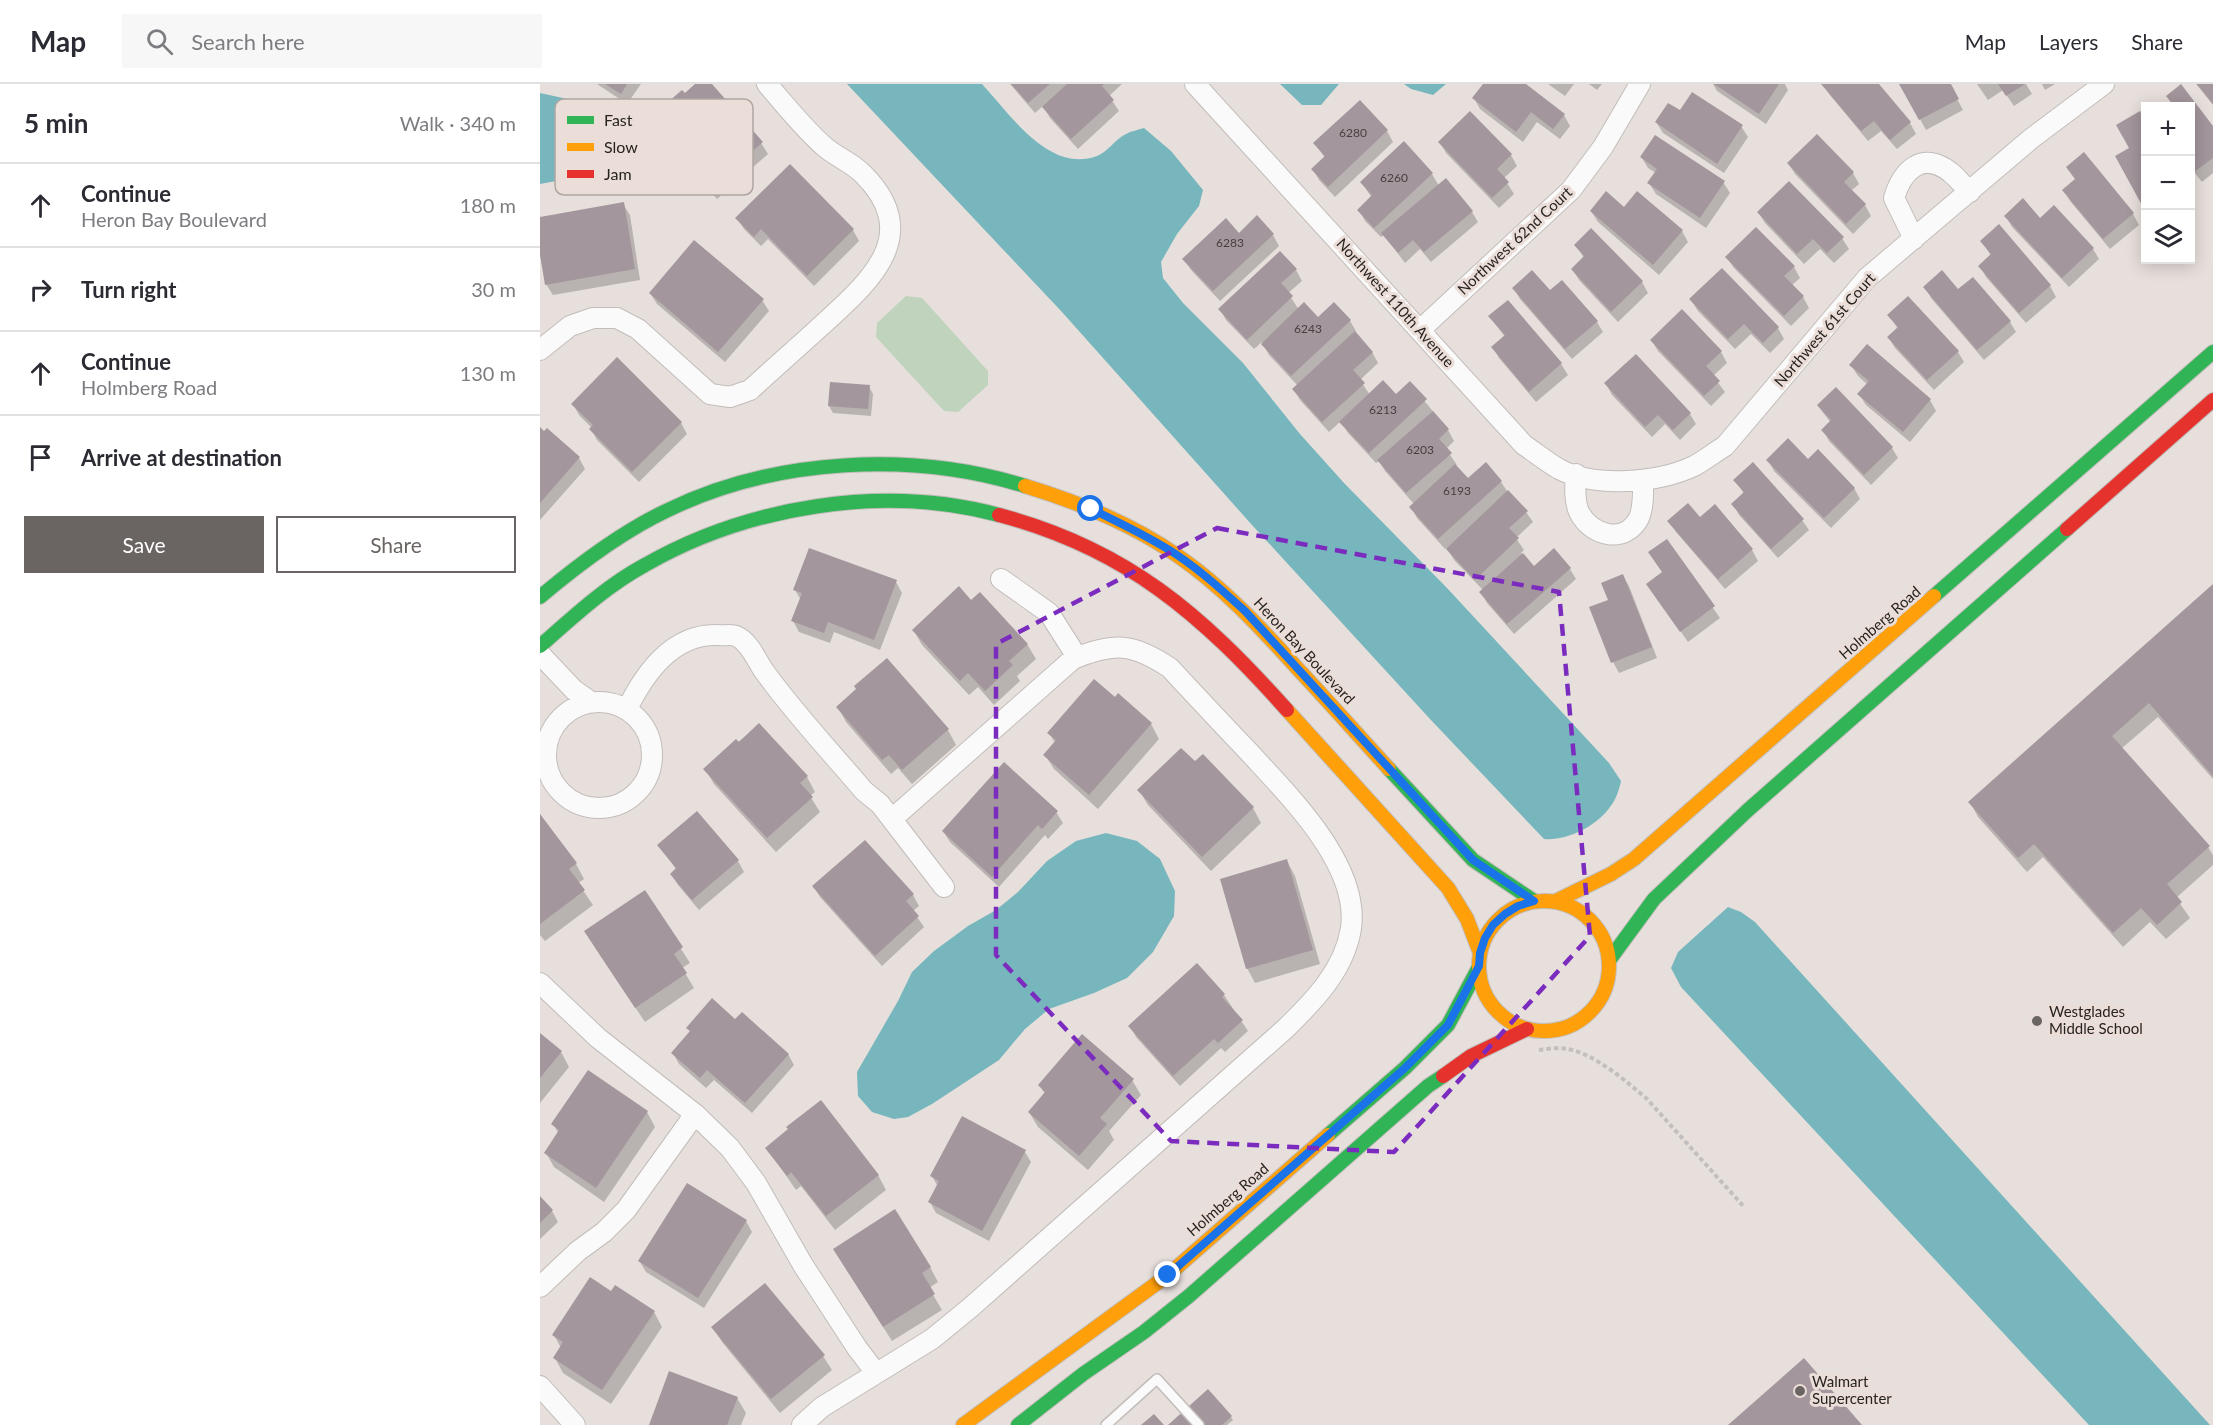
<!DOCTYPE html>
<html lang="en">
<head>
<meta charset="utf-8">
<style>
  body { margin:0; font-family:Lato,sans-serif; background:#f7f7f7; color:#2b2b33 }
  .controls { position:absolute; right:18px; top:18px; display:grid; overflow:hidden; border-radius:0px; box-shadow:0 3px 15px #0003 }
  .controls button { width:54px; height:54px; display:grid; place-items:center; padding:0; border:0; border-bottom:2px solid #e1e1e2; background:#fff; color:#2b2b33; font:30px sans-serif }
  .stop { position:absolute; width:18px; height:18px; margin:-14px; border:4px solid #1a73e8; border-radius:50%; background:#fff }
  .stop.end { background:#1a73e8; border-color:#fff; box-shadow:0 2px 6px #0008 }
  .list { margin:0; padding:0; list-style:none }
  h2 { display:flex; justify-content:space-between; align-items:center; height:78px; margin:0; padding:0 24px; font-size:26px }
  h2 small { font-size:20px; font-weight:400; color:#7c7c81 }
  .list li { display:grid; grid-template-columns:39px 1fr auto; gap:18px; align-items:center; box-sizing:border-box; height:84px; padding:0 24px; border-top:2px solid #e1e1e2 }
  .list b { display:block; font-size:22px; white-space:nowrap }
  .list p { margin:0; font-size:20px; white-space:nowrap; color:#7c7c81 }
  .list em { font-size:20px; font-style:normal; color:#7c7c81 }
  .actions { display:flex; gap:12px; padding:18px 24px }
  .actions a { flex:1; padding:14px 0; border:2px solid #6a6562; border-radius:0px; text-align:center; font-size:21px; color:#6a6562 }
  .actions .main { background:#6a6562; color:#fff }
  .icon { flex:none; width:33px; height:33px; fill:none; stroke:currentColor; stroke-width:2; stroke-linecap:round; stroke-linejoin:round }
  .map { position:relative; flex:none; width:1673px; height:1341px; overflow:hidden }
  header { display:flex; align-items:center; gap:36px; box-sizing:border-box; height:84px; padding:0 30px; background:#fff; border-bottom:2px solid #e1e1e2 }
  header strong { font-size:28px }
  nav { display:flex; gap:33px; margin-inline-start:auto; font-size:21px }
  .search { width:420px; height:54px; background:#f7f7f7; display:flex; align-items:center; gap:15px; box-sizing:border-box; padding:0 21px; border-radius:0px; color:#7c7c81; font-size:22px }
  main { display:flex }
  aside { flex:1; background:#fff }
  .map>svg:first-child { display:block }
  .green { fill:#c0d3bd }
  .water { fill:#77b6bd }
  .shadow { fill:#0003 }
  .building { fill:#a3969c }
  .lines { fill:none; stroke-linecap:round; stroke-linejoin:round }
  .lane-casing { stroke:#c2bdba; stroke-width:12 }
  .street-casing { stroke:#c2bdba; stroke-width:22 }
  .fast-casing { stroke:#c2bdba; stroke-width:16 }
  .slow-casing { stroke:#c2bdba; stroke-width:16 }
  .jam-casing { stroke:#c2bdba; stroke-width:16 }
  .path { stroke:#c2bfbe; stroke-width:4; stroke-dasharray:4.5 3; stroke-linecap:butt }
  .lane { stroke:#fbfafa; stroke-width:9 }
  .street { stroke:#fbfafa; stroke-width:20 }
  .fast { stroke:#30b455; stroke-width:14 }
  .slow { stroke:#ff9f0a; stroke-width:14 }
  .jam { stroke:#e5322d; stroke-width:14 }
  .route { stroke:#1a73e8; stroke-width:8 }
  .marked { fill:none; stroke:#7b2cbf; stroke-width:4.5; stroke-dasharray:12 8; stroke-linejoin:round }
  .poi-dot { fill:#6a6562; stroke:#ebded8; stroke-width:2 }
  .labels { text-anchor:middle; stroke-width:6; stroke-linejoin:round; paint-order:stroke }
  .number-label { font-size:12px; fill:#46403f }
  .street-label { font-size:15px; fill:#272320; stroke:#ebded8 }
  .poi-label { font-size:15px; fill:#272320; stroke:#ebded8; text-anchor:start }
  .key { fill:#ebded8; stroke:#b0a6a1; stroke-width:1.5 }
  .key-label { font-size:16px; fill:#272320 }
</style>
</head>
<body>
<header>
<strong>Map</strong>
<div class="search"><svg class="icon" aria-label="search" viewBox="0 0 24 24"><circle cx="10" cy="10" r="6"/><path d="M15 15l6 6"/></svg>Search here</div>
<nav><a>Map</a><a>Layers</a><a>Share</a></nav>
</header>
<main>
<aside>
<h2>5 min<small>Walk · 340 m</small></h2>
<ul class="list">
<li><svg class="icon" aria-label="ahead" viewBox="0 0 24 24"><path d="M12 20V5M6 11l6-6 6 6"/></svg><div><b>Continue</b><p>Heron Bay Boulevard</p></div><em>180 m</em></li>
<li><svg class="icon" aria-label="right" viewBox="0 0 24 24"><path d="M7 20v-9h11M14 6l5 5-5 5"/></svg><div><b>Turn right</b></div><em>30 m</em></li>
<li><svg class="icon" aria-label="ahead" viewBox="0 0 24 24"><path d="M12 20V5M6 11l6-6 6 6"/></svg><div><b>Continue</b><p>Holmberg Road</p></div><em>130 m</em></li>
<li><svg class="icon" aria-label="arrive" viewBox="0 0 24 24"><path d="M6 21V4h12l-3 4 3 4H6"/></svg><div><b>Arrive at destination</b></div></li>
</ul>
<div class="actions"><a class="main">Save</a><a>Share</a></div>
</aside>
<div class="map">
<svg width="1673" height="1341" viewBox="0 0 1673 1341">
  <rect width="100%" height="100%" fill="#e7dfdc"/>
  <path class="green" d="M366,212L382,214L448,287V301L418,328L404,327L336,253L337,239Z"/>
  <path class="water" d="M307,0H442C470,30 509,90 557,72C568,68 575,55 586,50C591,47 598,46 604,44L631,67L663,106L659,122L637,150L621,178L623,194L643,219L703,279L760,350L804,399L907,504L1069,679L1081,697C1079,706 1076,716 1070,723C1057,742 1027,757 1004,755L890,635L712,441L522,228Z
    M740,0H799L781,21H762Z
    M864,0H906L893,11L871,5Z
    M0,9L32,16L63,48V71L37,93L0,100Z
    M566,749L597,757L620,775L635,807L634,832L613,868L587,894L554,909L509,925L485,945L459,976L392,1020L368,1033L354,1035L332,1028L318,1012L317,988L358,917L372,888L394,867L428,842L456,826L478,808L507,777L536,757Z
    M1188,823L1201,828L1215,838L1670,1341H1549L1141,903L1131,884L1138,868Z"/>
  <path class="shadow" d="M57,0H101L87,20Z
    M157,0H170L221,59L228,70L177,115L116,46L110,35Z
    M470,0H582L569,12L579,27L538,65L510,34L503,22L495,29Z
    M945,0H984L1024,31L1030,42L1020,55L997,38L983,58L940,25L934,14Z
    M1008,0H1034L1025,12Z
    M1049,0H1062L1057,6Z
    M1173,0H1245L1248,6L1226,40L1177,7Z
    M1284,0H1337L1370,39L1376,50L1357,65L1341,47L1328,57L1290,11Z
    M1361,0H1409L1423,26L1386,46Z
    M1437,0H1486L1492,10L1474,22L1463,6L1448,16Z
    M1502,0H1515L1505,6Z
    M1656,0H1673V21Z
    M1641,2L1673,45V89L1662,98L1650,83V22H1633L1628,12Z
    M820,18L847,47L853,58L795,113L779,96L773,85L785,74L775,60Z
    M1140,28L1201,42L1208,53L1184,89L1123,49L1116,38Z
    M1277,52L1313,89L1319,100L1311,107L1325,121L1331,132L1313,150L1255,90L1248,79Z
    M900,58L971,71L977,82L964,94L974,110L959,124L906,69Z
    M1102,74L1183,98L1190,109L1166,144L1116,110L1109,99L1116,89L1108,84Z
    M250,82L313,146L319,157L274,202L228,155L221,162L204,145L197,134Z
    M1528,84L1593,130L1599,141L1570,165L1530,117L1524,106L1536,96Z
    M892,90L899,102L932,128L938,138L891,178L880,165L865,179L844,151L841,153L825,137L819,126L832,114L821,98Z
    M83,120L90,131L100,196L13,211L6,200L0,162V134Z
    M1084,125L1142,147L1148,158L1119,191L1058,138L1051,127Z
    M1218,128L1302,154L1309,165L1294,179L1280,165L1264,180L1225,139Z
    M1466,132L1500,136L1553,165L1559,175L1529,203L1472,143Z
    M1459,142L1510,202L1516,213L1486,239L1446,193L1440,182L1451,172L1442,157Z
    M699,151H733L739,162L680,217L651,186L644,175Z
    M1036,161L1102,198L1108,209L1078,238L1039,196L1032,185L1044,174Z
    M1187,174L1254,183L1260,194L1251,202L1263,213L1269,224L1251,242L1194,184Z
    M756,186L762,197L748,209L759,226L778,236L810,237L816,247L814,249L832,268L838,279L820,296L830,311L856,312L870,299L908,346L914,357L906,365L917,381L915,382L928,396L961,398L967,407L986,428L993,438L976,454L984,466L981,469L994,484L1030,485L1036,495L974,550L947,519L941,508L943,506L914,476L907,464L905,465L877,434L871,423L874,420L845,387L839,377L836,379L808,349L801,337L789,348L760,316L754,306L758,302L729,271L722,258L714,265L686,236L680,225Z
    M1182,187L1238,244L1244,255L1230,269L1211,250L1195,265L1158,227L1151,216Z
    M1385,203L1418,208L1470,238L1476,248L1444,276L1391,214Z
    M974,204L1010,208L1057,238L1063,248L1032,275L980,215Z
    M110,209L222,216L229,227L185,278L117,220Z
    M968,218L1021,280L1028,291L996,318L959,274L953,263L965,253L950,233Z
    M1349,231L1418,268L1424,278L1394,306L1355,264L1349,254L1358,245Z
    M1112,257L1181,268L1187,279L1173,292L1185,308L1171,322L1118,267Z
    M1311,281L1390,316L1396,327L1370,358L1326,321L1319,310L1328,301L1318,292Z
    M1066,300L1150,330L1156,340L1140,356L1125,340L1112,353L1072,311Z
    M329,303L333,310L331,332L293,329L289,322Z
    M33,320L141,339L147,350L99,398L57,356L51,345L52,344L39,331Z
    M1278,322L1352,364L1358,374L1331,401L1289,357L1283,346L1291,339Z
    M0,345L39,374L45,385L0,436Z
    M1228,376L1268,377L1314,404L1320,415L1291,444L1234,387Z
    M1195,396L1262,436L1269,446L1238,474L1199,431L1193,420L1204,410Z
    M1174,422L1212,466L1218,477L1185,505L1136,448L1129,437L1160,435Z
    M1127,457L1180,534L1148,558L1108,500L1123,489Z
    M1083,492L1089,502L1117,574L1079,589L1073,578L1070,517Z
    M356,498L362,509L340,566L294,548L290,559L259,548L253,537L261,516L255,506Z
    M1673,502V695L1618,633L1581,665L1668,763L1673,771V781L1636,814L1650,834L1626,855L1610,838L1583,863L1503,773L1487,788L1438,733L1430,718Z
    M431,518L487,560L496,575L477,592L480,597L454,621L438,603L429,611L382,561L374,547Z
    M347,576L408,646L416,661L372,700L358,684L351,690L306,638L298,623Z
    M611,640L619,655L558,725L514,685L505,671L515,659L509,649Z
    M219,641L267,693L275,708L270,712L280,728L236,768L174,700L165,685Z
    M663,672L713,724L721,739L671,787L608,721L599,706L655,679Z
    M516,728L523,739L508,755L505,751L459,803L410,758L403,747Z
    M0,732L36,780L44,795L38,799L53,821L5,857L0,851Z
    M325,758L373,811L379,822L373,827L384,843L342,882L280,813L273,802Z
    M119,762L198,777L204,788L159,826L138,801L131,790L136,785Z
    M747,777L755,792L780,880L715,899L707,884Z
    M105,808L150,879L142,884L154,904L105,938L54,862Z
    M657,882L684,911L708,947L685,968L681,964L640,1002L596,953L590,942Z
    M195,937L248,970L254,981L212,1029L174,996L166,1004L139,980L133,969L151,949L148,944Z
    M0,951L21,968L29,983L0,1019Z
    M592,996L601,1011L569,1047L574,1056L548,1086L498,1043L489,1028L505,1010L500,1002Z
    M107,1028L115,1043L64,1118L14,1083L6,1069L19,1050L13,1040Z
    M250,1046L338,1091L346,1106L295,1146L261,1102L256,1106L227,1064Z
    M485,1068L491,1078L449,1157L396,1129L390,1118L398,1103L392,1092Z
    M0,1114L12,1127L18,1138L0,1155Z
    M206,1137L212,1148L164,1224L106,1188L100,1178Z
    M303,1180L390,1183L398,1198L389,1204L402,1226L352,1257Z
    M72,1209L114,1228L122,1243L71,1320L23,1289L15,1274L21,1264L14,1251Z
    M173,1244L283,1272L292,1286L240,1329L182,1258Z
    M197,1314L206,1329L201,1341H111Z
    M691,1333L693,1336L687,1341H631Z"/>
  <path class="building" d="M65,0H87L81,10Z
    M155,0H172L223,58L169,105L108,35L142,6L145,9Z
    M471,0H510L488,19Z
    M527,0H564L562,2L574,16L531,55L502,23Z
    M943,0H986L1025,30L1013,45L991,28L976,48L932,14Z
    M1174,0H1239L1219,30Z
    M1281,0H1339L1371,38L1350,56L1334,37L1321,47Z
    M1359,0H1411L1419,15L1379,36Z
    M1458,0H1485L1466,12Z
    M1641,0L1673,42V74L1654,88L1650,83V22H1634L1626,12Z
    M1657,0H1673V20Z
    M1152,8L1203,41L1177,80L1115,38L1128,19L1140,26Z
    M820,16L848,46L788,103L771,85L785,72L773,59Z
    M930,27L972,70L957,85L969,98L952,114L898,58Z
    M1600,27L1606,38V121L1603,123L1575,72L1589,64L1576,41Z
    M1277,50L1314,88L1304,98L1326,120L1306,140L1247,79Z
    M1115,51L1185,97L1160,134L1107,99L1117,85L1100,73Z
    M864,57L893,89L834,144L817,126L832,111L820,98Z
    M1544,68L1594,129L1563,155L1522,106L1535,95L1526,83Z
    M250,80L314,145L267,192L221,145L214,153L195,134Z
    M906,94L933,127L884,168L873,156L858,169L841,149Z
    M1249,97L1304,153L1287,169L1273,155L1257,170L1217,128Z
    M1066,107L1084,123L1097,107L1143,146L1113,181L1050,127Z
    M1483,114L1500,134L1514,121L1554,164L1522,194L1464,132Z
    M84,118L95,185L5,201L0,171V133Z
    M717,131L734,150L673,207L642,175L686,134L699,149Z
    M1459,140L1511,201L1479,229L1438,182L1451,170L1440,157Z
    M1216,143L1255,182L1244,192L1264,212L1244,232L1185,173Z
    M1051,144L1103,197L1071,228L1031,185L1044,172L1034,161Z
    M154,156L224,215L178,268L109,209Z
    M740,167L757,185L741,199L753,212L707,256L678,225Z
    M1182,184L1239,243L1223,259L1204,240L1188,255L1149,215Z
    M992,186L1010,206L1022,196L1058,237L1025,265L972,204Z
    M1402,186L1418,205L1433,193L1471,237L1437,266L1383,203Z
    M1368,212L1419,267L1387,296L1347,253L1358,243L1347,231Z
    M968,216L1022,279L989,308L951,263L965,251L948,232Z
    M764,218L778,233L794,218L811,236L751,292L721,260Z
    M1142,225L1182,267L1166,282L1180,297L1164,312L1110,256Z
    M815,247L833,268L813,286L825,299L782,338L752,305Z
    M1327,260L1391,315L1363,348L1317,310L1329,297L1309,281Z
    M1096,270L1151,329L1133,346L1118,331L1105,343L1064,299Z
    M77,273L142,338L92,388L49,345L53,341L31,320Z
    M843,296L856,310L870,297L887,315L829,369L799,338Z
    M290,298L330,301L328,325L288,322Z
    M1296,303L1353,363L1324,391L1281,346L1291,336L1277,321Z
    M893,327L909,345L899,355L912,369L866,409L837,376Z
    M0,343L4,347L7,344L40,373L0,419Z
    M1248,354L1268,375L1278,365L1315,404L1284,434L1226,376Z
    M946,378L962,397L898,455L869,423L915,380L928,394Z
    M1213,378L1264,435L1231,465L1191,420L1204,408L1193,396Z
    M968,406L988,427L969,444L979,454L935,496L906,465Z
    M1148,419L1160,433L1175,420L1213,465L1178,495L1127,437Z
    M1127,455L1175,522L1140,548L1106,500L1122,488L1108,468Z
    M269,464L357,496L334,556L288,538L284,549L251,537L262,509L253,506Z
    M1014,464L1031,484L967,540L939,508L983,469L994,482Z
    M1083,490L1112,563L1071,579L1049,523L1068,516L1061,499Z
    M1673,500V692L1609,619L1572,652L1670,762L1627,800L1642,818L1617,841L1601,824L1573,849L1494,760L1478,774L1428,718Z
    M419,502L431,516L440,508L488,560L469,577L473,581L445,607L428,589L420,597L372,546Z
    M347,574L409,645L362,686L349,671L342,676L296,623L316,605L314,602Z
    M554,595L575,613L578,609L612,639L549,711L503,671L516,656L507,649Z
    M219,639L268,692L260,699L273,713L227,754L163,685L196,655L199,658Z
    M641,664L655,677L663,670L714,723L662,773L597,706Z
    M464,678L518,727L502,745L498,741L452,793L402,747Z
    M157,727L199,776L152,816L130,790L136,784L117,761Z
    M0,730L37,779L29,785L45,806L0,840Z
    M325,756L374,810L366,817L379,832L335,872L272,802Z
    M747,775L773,866L706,885L680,795Z
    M105,806L143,863L134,870L147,889L95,924L44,847Z
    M657,879L685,910L682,913L703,936L678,959L674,955L633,992L588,942Z
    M172,914L195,935L202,928L249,970L205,1019L167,986L160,994L131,969L150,947L146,944Z
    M0,949L22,967L0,994Z
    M542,950L594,995L560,1034L567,1040L539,1072L488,1028L505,1008L498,1001Z
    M48,986L108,1027L56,1104L4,1069L19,1046L11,1040Z
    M281,1016L339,1091L286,1132L251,1088L247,1092L225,1064L248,1045L246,1043Z
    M422,1032L486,1066L442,1147L388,1118L399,1097L390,1092Z
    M147,1099L207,1136L158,1214L98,1177Z
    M0,1112L13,1126L0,1139Z
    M355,1125L391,1183L382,1189L395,1210L343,1243L293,1165Z
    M50,1193L71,1207L75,1201L115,1227L62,1306L13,1274L23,1258L12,1251Z
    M225,1199L285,1271L231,1315L171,1243Z
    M1264,1274L1322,1341H1188Z
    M129,1287L198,1313L187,1341H109Z
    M668,1305L692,1332L682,1341H628Z
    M614,1330L624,1341H601Z"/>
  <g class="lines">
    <g class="lane-casing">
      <path id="lane" d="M566,1341L617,1295L659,1341"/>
    </g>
    <g class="street-casing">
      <path id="street" d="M655,0L984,361C996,369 1007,378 1019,385C1055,404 1118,399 1154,382C1165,376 1175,368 1185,362L1327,194L1492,54L1564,0
        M1374,155L1354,114C1362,87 1382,66 1410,88C1417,93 1423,102 1430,108
        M880,246L1031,106L1063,63L1100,0
        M0,266L30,242L53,234H77L98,245L170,310L190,313L210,306C233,285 257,264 281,242C328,199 385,152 323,90C312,79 297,73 286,64C264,45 246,22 227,0
        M1036,390C1035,402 1034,416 1039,428C1051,452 1085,461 1099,434C1104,422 1103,408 1103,396
        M461,495L509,529L537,573
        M0,570L34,606L51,618
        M6 671a53 53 0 1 1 106 0a53 53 0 1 1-106 0Z
        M87,625C105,589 132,550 177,551C182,552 191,550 196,552C209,557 217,577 224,587C254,629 291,668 324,707L340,720L404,803
        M0,899L58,954L155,1030L190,1064L216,1099L263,1181L317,1264L336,1289
        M0,1203L38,1167L64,1148L86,1126L155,1030
        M0,1302L35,1341
        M262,1341L282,1323L392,1255L430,1224L745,945C774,917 805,885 811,844C820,780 747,710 708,667C682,640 656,612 630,584C593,559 574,558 533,575L352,735"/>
    </g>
    <g class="fast-casing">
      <path id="fast" d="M1394,512L1673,268
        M0,513C39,480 81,448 128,426C235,374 373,367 485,402
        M0,562C33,533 66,502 105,481C208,422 343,400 459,431
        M849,685L933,776L994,817
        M1070,875L1114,815L1208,726L1527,445
        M788,1051L865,984L908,941L939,883
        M478,1341L543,1290L604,1248L649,1212L888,1002L903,992"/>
    </g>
    <g class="slow-casing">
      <path id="slow" d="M485,402C538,418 592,440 638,472C683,503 720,543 757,584C788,617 818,651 849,685
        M747,626L908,804L927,835L940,869
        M939 882a65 65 0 1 1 130 0a65 65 0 1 1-130 0Z
        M1016,817L1071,790L1094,775L1394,512
        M423,1341L628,1191L788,1051"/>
    </g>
    <g class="jam-casing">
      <path id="jam" d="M459,431C587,465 661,530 747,626
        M1527,445L1673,316
        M903,992L931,972L987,945"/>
    </g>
    <path class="path" d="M999,966C1008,965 1019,963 1027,965C1054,969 1087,998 1107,1015L1205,1124"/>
    <use href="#lane" class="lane"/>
    <use href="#street" class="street"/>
    <use href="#fast" class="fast"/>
    <use href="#slow" class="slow"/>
    <use href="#jam" class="jam"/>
  </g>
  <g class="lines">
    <path class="route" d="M551,425C580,439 610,453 637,471C661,487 683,507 705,527L933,776L994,817L978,822L965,830L953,841L945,854L940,869L939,882L908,941L865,984L628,1191"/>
  </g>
  <path class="marked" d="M677,444L1019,508L1050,852L854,1068L631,1057L456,871V560Z"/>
  <g class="poi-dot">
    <circle cx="1497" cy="937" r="6"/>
    <circle cx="1260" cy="1307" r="6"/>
  </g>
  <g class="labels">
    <g class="number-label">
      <text x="813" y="53">6280</text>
      <text x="854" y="98">6260</text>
      <text x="690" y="163">6283</text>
      <text x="768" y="249">6243</text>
      <text x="843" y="330">6213</text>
      <text x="880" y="370">6203</text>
      <text x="917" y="411">6193</text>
    </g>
    <g class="street-label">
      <text transform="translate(975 157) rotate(-43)" y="5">Northwest 62nd Court</text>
      <text transform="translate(855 219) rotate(48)" y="5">Northwest 110th Avenue</text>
      <text transform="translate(1285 246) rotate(-49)" y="5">Northwest 61st Court</text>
      <text transform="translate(1340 539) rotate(-41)" y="5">Holmberg Road</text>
      <text transform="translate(764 567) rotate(47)" y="5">Heron Bay Boulevard</text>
      <text transform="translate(688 1116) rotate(-41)" y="5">Holmberg Road</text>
    </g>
    <g class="poi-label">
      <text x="1509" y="933">Westglades<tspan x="1509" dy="17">Middle School</tspan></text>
      <text x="1272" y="1303">Walmart<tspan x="1272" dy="17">Supercenter</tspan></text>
    </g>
  </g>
  <rect x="15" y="15" width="198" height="96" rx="9" class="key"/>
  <rect x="27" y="32" width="27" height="8" fill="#30b455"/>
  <rect x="27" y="59" width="27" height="8" fill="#ff9f0a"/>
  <rect x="27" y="86" width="27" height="8" fill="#e5322d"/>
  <g class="key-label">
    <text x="64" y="42">Fast</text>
    <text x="64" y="69">Slow</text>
    <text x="64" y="96">Jam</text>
  </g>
</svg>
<div class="controls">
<button>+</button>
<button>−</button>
<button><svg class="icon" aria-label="layers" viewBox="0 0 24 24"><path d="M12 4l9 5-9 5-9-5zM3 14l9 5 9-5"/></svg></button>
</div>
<div class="stop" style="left:551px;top:425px"></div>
<div class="stop end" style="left:628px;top:1191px"></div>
</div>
</main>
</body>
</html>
